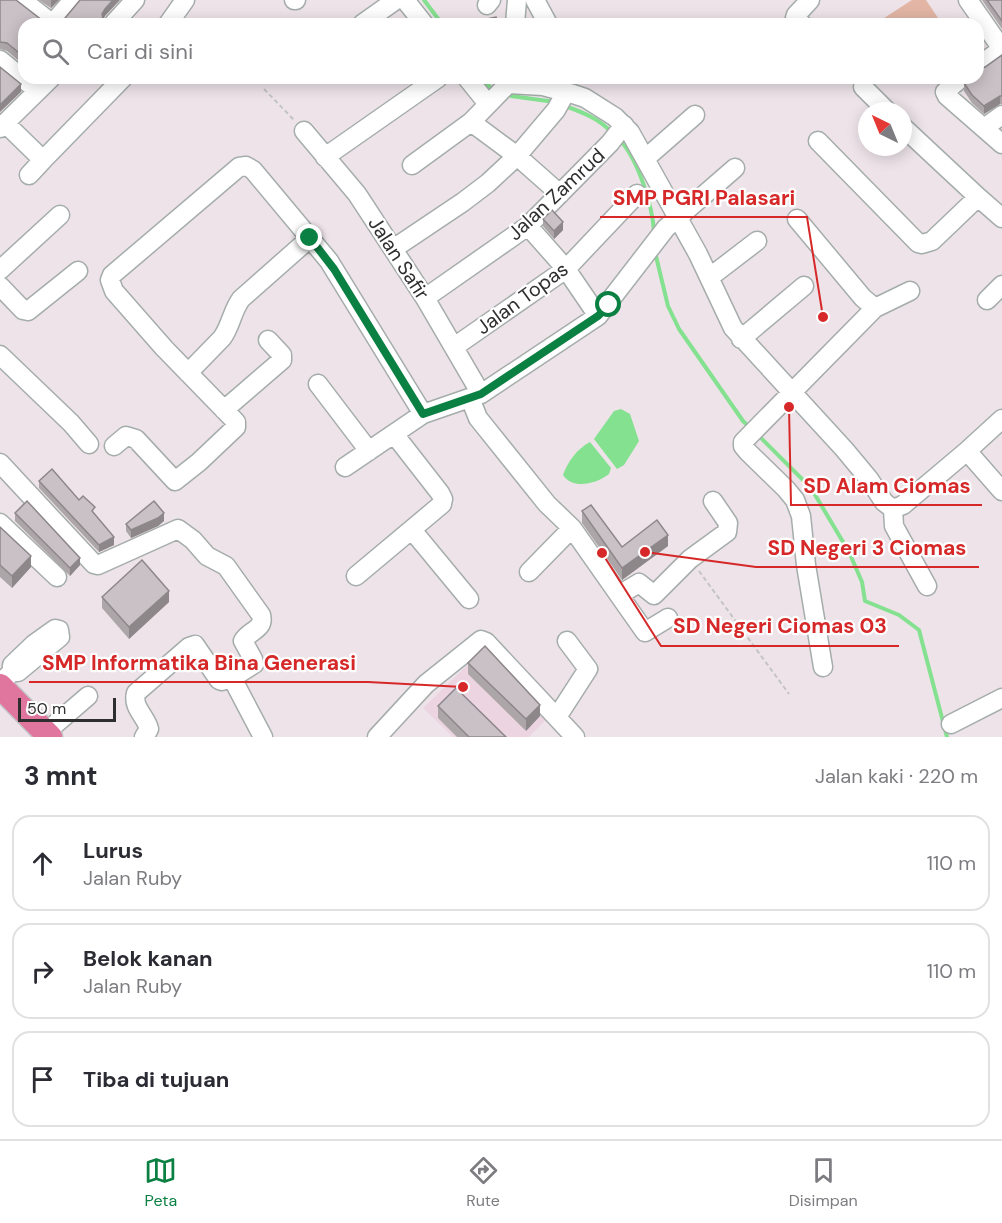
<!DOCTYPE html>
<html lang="id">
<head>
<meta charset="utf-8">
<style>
  body { margin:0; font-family:"DM Sans",sans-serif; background:#f2f2f3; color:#2b2b33 }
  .compass { position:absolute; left:858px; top:102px; width:54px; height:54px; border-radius:50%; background:#fff; box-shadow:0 3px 15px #0003; rotate:317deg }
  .scale { position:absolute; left:18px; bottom:15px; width:98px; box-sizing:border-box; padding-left:6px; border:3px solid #2e2e2e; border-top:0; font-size:16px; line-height:21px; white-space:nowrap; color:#2e2e2e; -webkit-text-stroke:4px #fff; paint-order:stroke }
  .stop { position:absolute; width:18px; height:18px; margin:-14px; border:4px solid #0b8043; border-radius:50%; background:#fff }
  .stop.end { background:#0b8043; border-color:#fff; box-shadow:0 2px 6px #0008 }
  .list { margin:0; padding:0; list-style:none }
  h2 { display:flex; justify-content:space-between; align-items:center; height:78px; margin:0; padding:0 24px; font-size:26px }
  h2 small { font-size:20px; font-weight:400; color:#7c7c81 }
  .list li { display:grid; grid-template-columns:39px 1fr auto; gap:18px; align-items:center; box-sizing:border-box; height:96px; margin:0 12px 12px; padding:0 12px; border:2px solid #e1e1e2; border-radius:18px }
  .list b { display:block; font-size:22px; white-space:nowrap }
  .list p { margin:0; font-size:20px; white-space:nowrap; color:#7c7c81 }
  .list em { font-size:20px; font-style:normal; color:#7c7c81 }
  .icon { flex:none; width:33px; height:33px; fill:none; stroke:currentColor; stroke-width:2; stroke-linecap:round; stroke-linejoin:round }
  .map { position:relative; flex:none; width:1002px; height:737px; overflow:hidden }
  .search { position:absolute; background:#fff; box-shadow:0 3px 15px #0003; left:18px; right:18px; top:18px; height:66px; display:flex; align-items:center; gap:15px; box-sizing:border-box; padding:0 21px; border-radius:18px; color:#7c7c81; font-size:22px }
  .sheet { height:402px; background:#fff }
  nav { display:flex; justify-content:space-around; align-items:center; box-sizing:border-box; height:84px; border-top:2px solid #e1e1e2; background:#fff; font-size:16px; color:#7c7c81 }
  nav a { display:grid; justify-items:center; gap:3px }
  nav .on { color:#0b8043 }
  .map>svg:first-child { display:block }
  .education { fill:#ecd5e0; fill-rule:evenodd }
  .pitch { fill:#e2b5a4 }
  .water { fill:#84e18f }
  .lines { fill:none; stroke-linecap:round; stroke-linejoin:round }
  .stream { stroke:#84e18f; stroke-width:4 }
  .minor-casing { stroke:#a5adab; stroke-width:21 }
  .major-casing { stroke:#c4c4c4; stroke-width:27 }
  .path { stroke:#c4c4c4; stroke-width:2; stroke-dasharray:4.5 3; stroke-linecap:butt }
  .minor { stroke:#fff; stroke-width:18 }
  .major { stroke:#e0759d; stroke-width:24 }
  .wall { fill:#ada6a9 }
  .shaded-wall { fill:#8d878a }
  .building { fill:#c9c1c5; stroke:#8d878a; stroke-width:1.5 }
  .route { stroke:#0b8043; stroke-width:8 }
  .labels { text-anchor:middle; stroke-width:4.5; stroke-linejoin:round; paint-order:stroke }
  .street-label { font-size:20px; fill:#2e2e2e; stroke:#fff }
  .leader { fill:none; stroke:#d62828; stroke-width:2 }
  .callout-dot { fill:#d62828; stroke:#fff; stroke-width:2 }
  .callout-label { font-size:21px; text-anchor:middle; font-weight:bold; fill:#d62828; stroke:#fff; stroke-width:4.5; stroke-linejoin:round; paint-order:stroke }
</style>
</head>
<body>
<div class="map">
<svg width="1002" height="737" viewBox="0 0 1002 737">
  <rect width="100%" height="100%" fill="#ede3e9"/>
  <path class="education" d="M485,648L551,715L529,737H453L423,708ZM487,656L544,712L526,731H525Z"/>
  <path class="pitch" d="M912,0H926L942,24H884L881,20Z"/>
  <path class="water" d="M621,409L630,414L639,441L624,465L617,469L594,439L614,411Z
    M590,442L611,468L609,474C596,484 573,490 563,475C568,461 577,449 590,442Z"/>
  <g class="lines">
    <path class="stream" d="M424,0L442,24
      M480,78L490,87
      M511,96L555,102
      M565,106C582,112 600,119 612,133
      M620,140C638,160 653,206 654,233
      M655,252L668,306L679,329L743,421L750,428
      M758,435L811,488L849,552L862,582L865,601L899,615L919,630L947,737"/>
    <g class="minor-casing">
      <path id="minor" d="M22,0L53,24
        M294,0H296
        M405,0L424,24
        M535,0L548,24
        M968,0L1002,49
        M487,5L491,0
        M53,23L73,0
        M113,24L135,0
        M168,24L185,0
        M362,24L396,0
        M515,24L517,0
        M802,24L795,18L796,15L810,0
        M0,60L38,91
        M978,66L1002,49
        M467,78L488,104
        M961,78L945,92L947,96L1002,144
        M863,87L887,111
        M471,122L517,156L560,194
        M5,123L43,160L123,78
        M903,127L978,197
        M0,128L51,78
        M984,128L1002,115
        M304,131L357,194L425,298L481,394
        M818,141L918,243L922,244L932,241L978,197L1002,218
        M325,157L438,78
        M646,158L695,115
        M412,165L471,122L508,84L543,86L573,94L585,98L615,117L630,132L698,254L733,328L844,449L869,479L884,502L893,509
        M29,175L43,160
        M797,219L863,298L875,308L743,442V446L748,452L786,489L795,500L801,516L806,565L823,667
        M528,226L566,269L598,316
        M393,249L463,202L488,183L517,156L556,110L566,92
        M0,270L60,215
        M710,277L757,241
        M0,286L23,310L28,311L78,271
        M425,298L528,226L610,143L624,125
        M987,300L1002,285
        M875,308L910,291
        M741,339L804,286
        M454,347L566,269L637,194
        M0,355L71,423L89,444
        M188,373L222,338C231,326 232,311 241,299L310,238
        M318,384L369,451
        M470,398L478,418L547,504L572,528L645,632L668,618
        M224,410L282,360V355L268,340
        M114,446L126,436L136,439L175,481L199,462L236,427V422L164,348L114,291L110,280L112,275L239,167L246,166L253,170L329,261L423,414L481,394L598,316L666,228L735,168
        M967,451L1002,491
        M0,463L94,564L98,565L178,529L193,540L207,556L226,566L261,615C265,630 249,630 243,641L253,659L254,664L232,678
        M345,467L423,414
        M893,509L903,505L967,451L1002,419
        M893,509L894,526L927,586
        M0,523L57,577
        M412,530L469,599
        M529,572L572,528
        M356,576L442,504L443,499L440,493L394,434
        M619,595L639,583L654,595L690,559L727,532L728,523L713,501
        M0,683L12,672V665L34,644L55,629L59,630L60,637L18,672H12
        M557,717L588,669L567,641
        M951,724L1002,698
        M45,733L88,696
        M144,737L149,729C146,716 132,708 136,693L189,647L195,645L219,680L222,681L232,678L263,737
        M377,737L426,684L481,640L486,642L575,737"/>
    </g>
    <g class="major-casing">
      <path id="major" d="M0,686L50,737"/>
    </g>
    <path class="path" d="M264,89L294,120
      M699,571L789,694"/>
    <use href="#minor" class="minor"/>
    <use href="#major" class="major"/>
  </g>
  <path class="wall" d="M0,0L24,24V65L7,51L0,49Z
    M39,0H59L51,8Z
    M982,0H1002V29Z
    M1002,55V104H1000L984,114L972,103L964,91V83Z
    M543,219L563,230L554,239L543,226Z
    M39,481L79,500L95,515L114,545L99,552L39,488Z
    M582,511L622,547L668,546L622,580L582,523Z
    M15,513L80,565L70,576L15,521Z
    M164,521L158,526L131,538L126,531V524Z
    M0,527L31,567L12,588L0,577Z
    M102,597L169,602L129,639L102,608Z
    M468,663L540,716L526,731L468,674Z
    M438,706L506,737H457L438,718Z"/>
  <path class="shaded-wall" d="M51,0H59L51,8Z
    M113,0H120L105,16L102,22V14L105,9Z
    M21,84V92L0,112V105Z
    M1000,96V104L984,114V106Z
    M563,222V230L554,239V231Z
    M164,513V521L158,526L131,538V530Z
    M668,535V546L622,580V568Z
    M114,537V545L99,552V545Z
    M31,556V567L12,588V576Z
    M80,558V565L70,576V568Z
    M169,591V602L129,639V627Z
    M540,705V716L526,731V719Z"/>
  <path class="building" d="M0,0H16L47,24H24V57L7,43L0,42Z
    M80,0H113L105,9L102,14L104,22L102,24H60Z
    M987,0H1002V21Z
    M496,17L498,24H471V22Z
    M1002,55V96H1000L984,106L972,95L964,83L968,78H978V70L985,67Z
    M0,67L21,84L0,105Z
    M552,210L563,222L554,231L543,219Z
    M52,469L79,500L83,496L95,507L92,511L114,537L99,545L39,481Z
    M27,501L80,558L70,568L15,513Z
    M154,501L164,513L158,518L131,530L126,524Z
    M591,505L622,547L657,520L668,535L622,568L582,511Z
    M0,527L31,556L12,576L0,565Z
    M142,560L169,591L129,627L102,597Z
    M485,646L540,705L526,719L468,663Z
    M456,688L506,737H469L438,706Z"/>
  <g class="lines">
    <path class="route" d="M310,238L334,269L423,414L481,394L598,316L609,305"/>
  </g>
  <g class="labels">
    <g class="street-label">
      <text transform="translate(556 194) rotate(-43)" y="7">Jalan Zamrud</text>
      <text transform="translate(399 258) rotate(57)" y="7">Jalan Safir</text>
      <text transform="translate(522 298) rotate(-36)" y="7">Jalan Topas</text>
    </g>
  </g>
  <path class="leader" d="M823 317L807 217H600M789 407L791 505H982M645 552L756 567H979M602 553L661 646H899M463 687L368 682H29"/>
  <g class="callout-dot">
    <circle cx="823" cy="317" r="6"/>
    <circle cx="789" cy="407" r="6"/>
    <circle cx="645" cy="552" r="6"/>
    <circle cx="602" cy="553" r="6"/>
    <circle cx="463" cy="687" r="6"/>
  </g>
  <g class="callout-label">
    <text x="704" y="205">SMP PGRI Palasari</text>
    <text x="887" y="493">SD Alam Ciomas</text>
    <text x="867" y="555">SD Negeri 3 Ciomas</text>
    <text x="780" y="633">SD Negeri Ciomas 03</text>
    <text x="199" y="670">SMP Informatika Bina Generasi</text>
  </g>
</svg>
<svg class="compass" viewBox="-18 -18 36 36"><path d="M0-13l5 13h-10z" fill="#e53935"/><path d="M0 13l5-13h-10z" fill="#7c7c81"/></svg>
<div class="scale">50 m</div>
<div class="stop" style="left:609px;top:305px"></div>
<div class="stop end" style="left:310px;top:238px"></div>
<div class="search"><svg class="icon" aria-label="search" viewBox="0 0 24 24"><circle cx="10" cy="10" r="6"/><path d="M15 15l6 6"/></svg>Cari di sini</div>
</div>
<section class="sheet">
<h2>3 mnt<small>Jalan kaki · 220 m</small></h2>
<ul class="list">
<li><svg class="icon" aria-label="ahead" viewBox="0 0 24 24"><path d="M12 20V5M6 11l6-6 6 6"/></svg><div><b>Lurus</b><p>Jalan Ruby</p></div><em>110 m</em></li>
<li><svg class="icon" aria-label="right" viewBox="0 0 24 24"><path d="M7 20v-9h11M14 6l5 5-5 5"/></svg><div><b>Belok kanan</b><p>Jalan Ruby</p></div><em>110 m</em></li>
<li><svg class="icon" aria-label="arrive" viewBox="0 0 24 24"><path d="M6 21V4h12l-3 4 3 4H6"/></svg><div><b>Tiba di tujuan</b></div></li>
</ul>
</section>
<nav>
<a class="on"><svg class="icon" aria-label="map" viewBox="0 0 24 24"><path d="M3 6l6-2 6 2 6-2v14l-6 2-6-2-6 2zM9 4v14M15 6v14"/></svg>Peta</a>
<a><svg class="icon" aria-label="directions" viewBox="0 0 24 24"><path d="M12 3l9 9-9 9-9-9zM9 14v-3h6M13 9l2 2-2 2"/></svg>Rute</a>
<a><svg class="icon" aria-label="saved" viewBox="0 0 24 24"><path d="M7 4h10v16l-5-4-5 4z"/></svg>Disimpan</a>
</nav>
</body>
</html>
